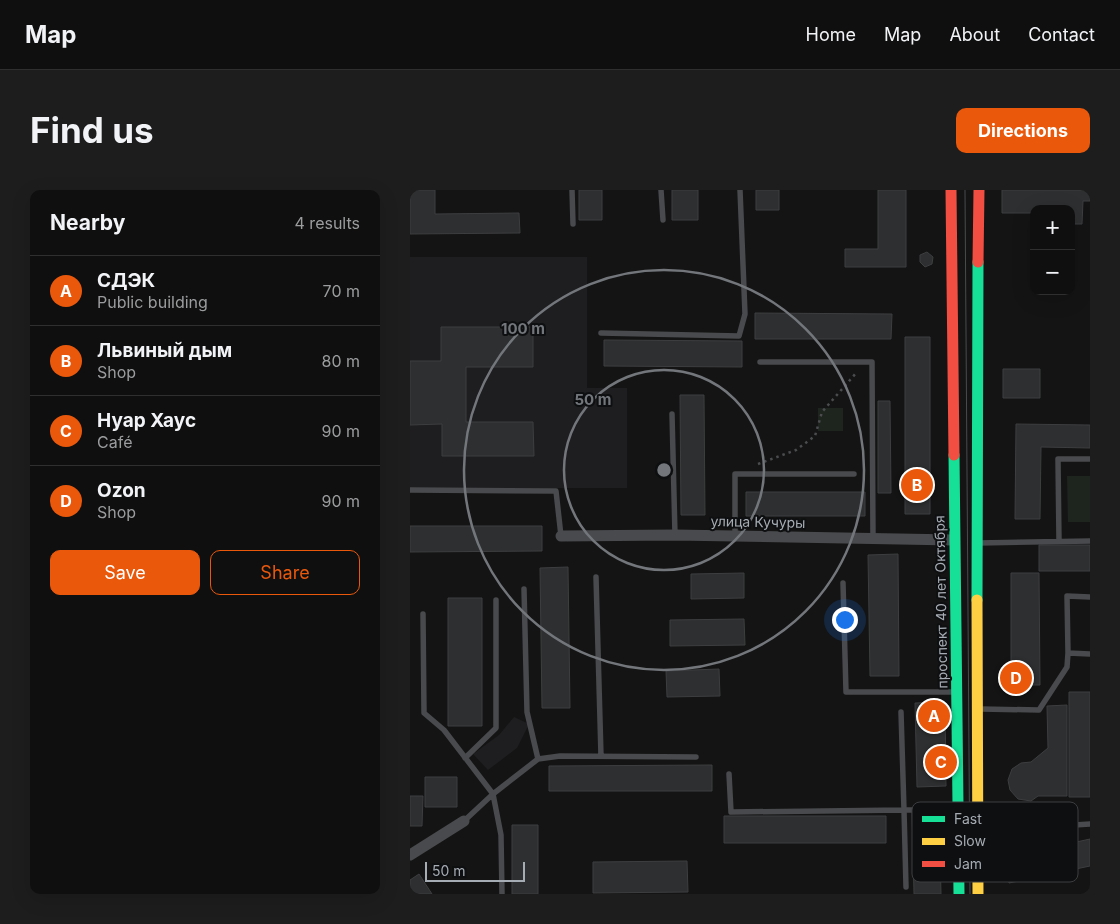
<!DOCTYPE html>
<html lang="en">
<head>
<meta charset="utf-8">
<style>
  body { margin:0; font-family:Inter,sans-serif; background:#1d1d1d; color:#f1f3f6 }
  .controls { position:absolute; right:15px; top:15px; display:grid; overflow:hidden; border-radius:10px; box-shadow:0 5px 20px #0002 }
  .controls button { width:45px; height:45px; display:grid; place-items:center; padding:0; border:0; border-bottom:1px solid #2f2f2f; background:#0f0f0f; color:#f1f3f6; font:25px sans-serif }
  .scale { position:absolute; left:15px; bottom:12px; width:100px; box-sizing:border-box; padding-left:5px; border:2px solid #a6acb4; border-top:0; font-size:14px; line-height:18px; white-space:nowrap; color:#a6acb4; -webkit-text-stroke:4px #0e0f10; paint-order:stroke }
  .you { position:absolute; left:434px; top:429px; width:18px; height:18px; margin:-12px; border:4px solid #fff; border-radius:50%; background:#1a73e8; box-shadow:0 0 0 8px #1a73e833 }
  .badge { display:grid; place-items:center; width:32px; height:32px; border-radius:50%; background:#ea580c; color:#fff; font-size:16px; font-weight:700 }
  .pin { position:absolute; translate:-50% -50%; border:2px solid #fff; box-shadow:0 1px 5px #0006 }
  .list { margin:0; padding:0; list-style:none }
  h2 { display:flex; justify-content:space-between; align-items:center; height:65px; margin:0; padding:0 20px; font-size:21px }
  h2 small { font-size:16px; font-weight:400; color:#9b9c9e }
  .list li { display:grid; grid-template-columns:32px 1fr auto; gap:15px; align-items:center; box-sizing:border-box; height:70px; padding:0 20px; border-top:1px solid #2f2f2f }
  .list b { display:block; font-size:19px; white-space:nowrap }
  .list p { margin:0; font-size:16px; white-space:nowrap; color:#9b9c9e }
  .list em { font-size:16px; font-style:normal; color:#9b9c9e }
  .actions { display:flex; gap:10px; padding:15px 20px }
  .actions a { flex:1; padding:11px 0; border:1px solid #ea580c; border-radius:10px; text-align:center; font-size:18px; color:#ea580c }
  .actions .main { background:#ea580c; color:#fff }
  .map { position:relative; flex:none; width:680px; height:704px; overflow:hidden; border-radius:10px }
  header { display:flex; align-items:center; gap:30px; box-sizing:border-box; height:70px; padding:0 25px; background:#0f0f0f; border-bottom:1px solid #2f2f2f }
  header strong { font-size:24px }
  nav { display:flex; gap:28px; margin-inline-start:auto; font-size:18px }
  .intro { display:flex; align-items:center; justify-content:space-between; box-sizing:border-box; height:120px; padding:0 30px }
  h1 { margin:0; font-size:35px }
  .button { padding:12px 22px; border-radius:10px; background:#ea580c; color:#fff; font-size:18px; font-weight:700 }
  main { display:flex; gap:30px; padding:0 30px }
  aside { flex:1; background:#0f0f0f; border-radius:10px; box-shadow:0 5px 20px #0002 }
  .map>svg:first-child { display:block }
  .built { fill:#1e1e20 }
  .green { fill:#1e241e }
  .building { fill:#2e2f30; stroke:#3d3e40 }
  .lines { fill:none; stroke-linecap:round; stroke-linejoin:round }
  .path { stroke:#4a4c4e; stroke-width:2.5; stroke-dasharray:2.5 4; stroke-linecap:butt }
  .lane { stroke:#494a4d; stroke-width:5.5 }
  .street { stroke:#494a4d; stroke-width:11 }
  .fast { stroke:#16e098; stroke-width:11 }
  .slow { stroke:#ffcf43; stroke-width:11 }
  .jam { stroke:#f24e42; stroke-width:11 }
  .tram { stroke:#494b4d; stroke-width:1 }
  .ring { fill:none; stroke:#73777c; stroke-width:2.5 }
  .labels { text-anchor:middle; stroke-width:4; stroke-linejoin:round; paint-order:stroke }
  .street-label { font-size:14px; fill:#a6acb4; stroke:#0e0f10 }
  .key { fill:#0e0f10; stroke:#3c3e41; stroke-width:1 }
  .key-label { font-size:14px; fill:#a6acb4 }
  .centre { fill:#73777c; stroke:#0e0f10; stroke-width:2.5 }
  .ring-label { font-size:15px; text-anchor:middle; font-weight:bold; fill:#73777c; stroke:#0e0f10; stroke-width:4; stroke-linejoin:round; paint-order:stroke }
</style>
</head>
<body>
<header>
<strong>Map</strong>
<nav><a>Home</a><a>Map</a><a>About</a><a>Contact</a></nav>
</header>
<div class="intro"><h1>Find us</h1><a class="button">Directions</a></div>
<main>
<aside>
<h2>Nearby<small>4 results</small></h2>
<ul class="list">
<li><span class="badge">A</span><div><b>СДЭК</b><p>Public building</p></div><em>70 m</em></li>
<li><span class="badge">B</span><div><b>Львиный дым</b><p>Shop</p></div><em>80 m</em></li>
<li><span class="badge">C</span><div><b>Нуар Хаус</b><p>Café</p></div><em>90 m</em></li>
<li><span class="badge">D</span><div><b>Ozon</b><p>Shop</p></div><em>90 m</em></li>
</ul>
<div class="actions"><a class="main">Save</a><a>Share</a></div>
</aside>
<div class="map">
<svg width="680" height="704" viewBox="0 0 680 704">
  <rect width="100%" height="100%" fill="#141414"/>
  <path class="built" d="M0,67H177V198H217V298H0Z
    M104,527L119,534L107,558L78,580L63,564L89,545Z"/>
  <path class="green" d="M408,218H433V241H408Z
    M657,286H680V332H658Z"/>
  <path class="building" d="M0,0H25V24L109,23L110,43L0,44Z
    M169,0H192V30H169Z
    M262,0H288V30H262Z
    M346,0H369V20H346Z
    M468,0H496V77H435V59H468Z
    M592,0H680V11H673L672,34H661V19H624V23H592Z
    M517,62L523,67L522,74L515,77L510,72V65Z
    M345,123L482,124L481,149H345Z
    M31,137H123V177H56V232H123L124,266H32V234L0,235V171H31Z
    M495,147H520V324H495Z
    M194,150L332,151V177L194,176Z
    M593,179H630V208H593Z
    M270,205H294L295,325H271Z
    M468,211H480L481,303H468Z
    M606,234L680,235V258L631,257L630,329H605Z
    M336,302H455V326H336Z
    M0,336H132V361L0,362Z
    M629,355H680V381H629Z
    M488,364L489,486H460L458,365Z
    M158,377L160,518H132L130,378Z
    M334,383V408L281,409V384Z
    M601,383H629L630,495H601Z
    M38,408H72V536H38Z
    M334,429L335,455L260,456V430Z
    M309,479L310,506L257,507L256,481Z
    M659,502H680V607H659Z
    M535,512L536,596L507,597L505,513Z
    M657,515V606H628L621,611L608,609L600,600L598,590L602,579L611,573L621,572L638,558L637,516Z
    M302,575V601H139V576Z
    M15,587H47V617H15Z
    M0,606H13L12,636H0Z
    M502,621H529L531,704H504Z
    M314,626H476V653H314Z
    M102,635H128V704H102Z
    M680,649V676L599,693L594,668Z
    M277,671L278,702L183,703V672Z
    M9,684L22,704H0V690Z"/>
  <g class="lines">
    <path class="path" d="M348,274L386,260L405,246L412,222L447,182"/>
    <path class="lane" d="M162,0L163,34
      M251,0L253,30
      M191,143L329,146L335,124L330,0
      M350,172H462L463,349
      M262,224L265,345
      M0,300L146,301L151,346
      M325,346V284H444
      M649,351L648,269H680
      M568,353L680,351
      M186,387L191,566
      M433,393L436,502H545
      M114,399L117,522L128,569
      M13,424L14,523L34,540L83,604L54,631
      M658,463L657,406L680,407
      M571,519L629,520L657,477L658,463L680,464
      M55,568L86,538V410
      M319,584L321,622L494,620L491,522
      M570,641L680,634
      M496,697L494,620H547
      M92,704L91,645L83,604L128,569L150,566L286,567"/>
    <path class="street" d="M151,346L265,345L544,350
      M0,665L54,631"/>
    <path class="fast" d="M544,265L549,704
      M567,410L568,72"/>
    <path class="slow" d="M567,410L568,704"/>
    <path class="jam" d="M541,0L544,265
      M568,72L569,0"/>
    <path class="tram" d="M555,0L560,704"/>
  </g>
  <g class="ring">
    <circle cx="254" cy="280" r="100"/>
    <circle cx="254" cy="280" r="200"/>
  </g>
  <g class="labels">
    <g class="street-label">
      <text transform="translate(348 332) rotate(1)" y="5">улица Кучуры</text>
      <text transform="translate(531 412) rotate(-91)" y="5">проспект 40 лет Октября</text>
    </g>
  </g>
  <rect x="502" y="612" width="166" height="80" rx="8" class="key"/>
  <rect x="512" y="626" width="23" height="6" fill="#16e098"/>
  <rect x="512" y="648" width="23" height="7" fill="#ffcf43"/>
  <rect x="512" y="671" width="23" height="6" fill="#f24e42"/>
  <g class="key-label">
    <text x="544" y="634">Fast</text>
    <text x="544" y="656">Slow</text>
    <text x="544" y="679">Jam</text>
  </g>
  <circle cx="254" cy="280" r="8" class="centre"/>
  <g class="ring-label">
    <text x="113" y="144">100 m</text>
    <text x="183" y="215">50 m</text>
  </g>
</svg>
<div class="controls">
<button>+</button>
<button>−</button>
</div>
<div class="scale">50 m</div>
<div class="you"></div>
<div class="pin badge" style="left:524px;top:526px">A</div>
<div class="pin badge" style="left:507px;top:295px">B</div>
<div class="pin badge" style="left:531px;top:572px">C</div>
<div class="pin badge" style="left:606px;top:488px">D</div>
</div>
</main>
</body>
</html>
